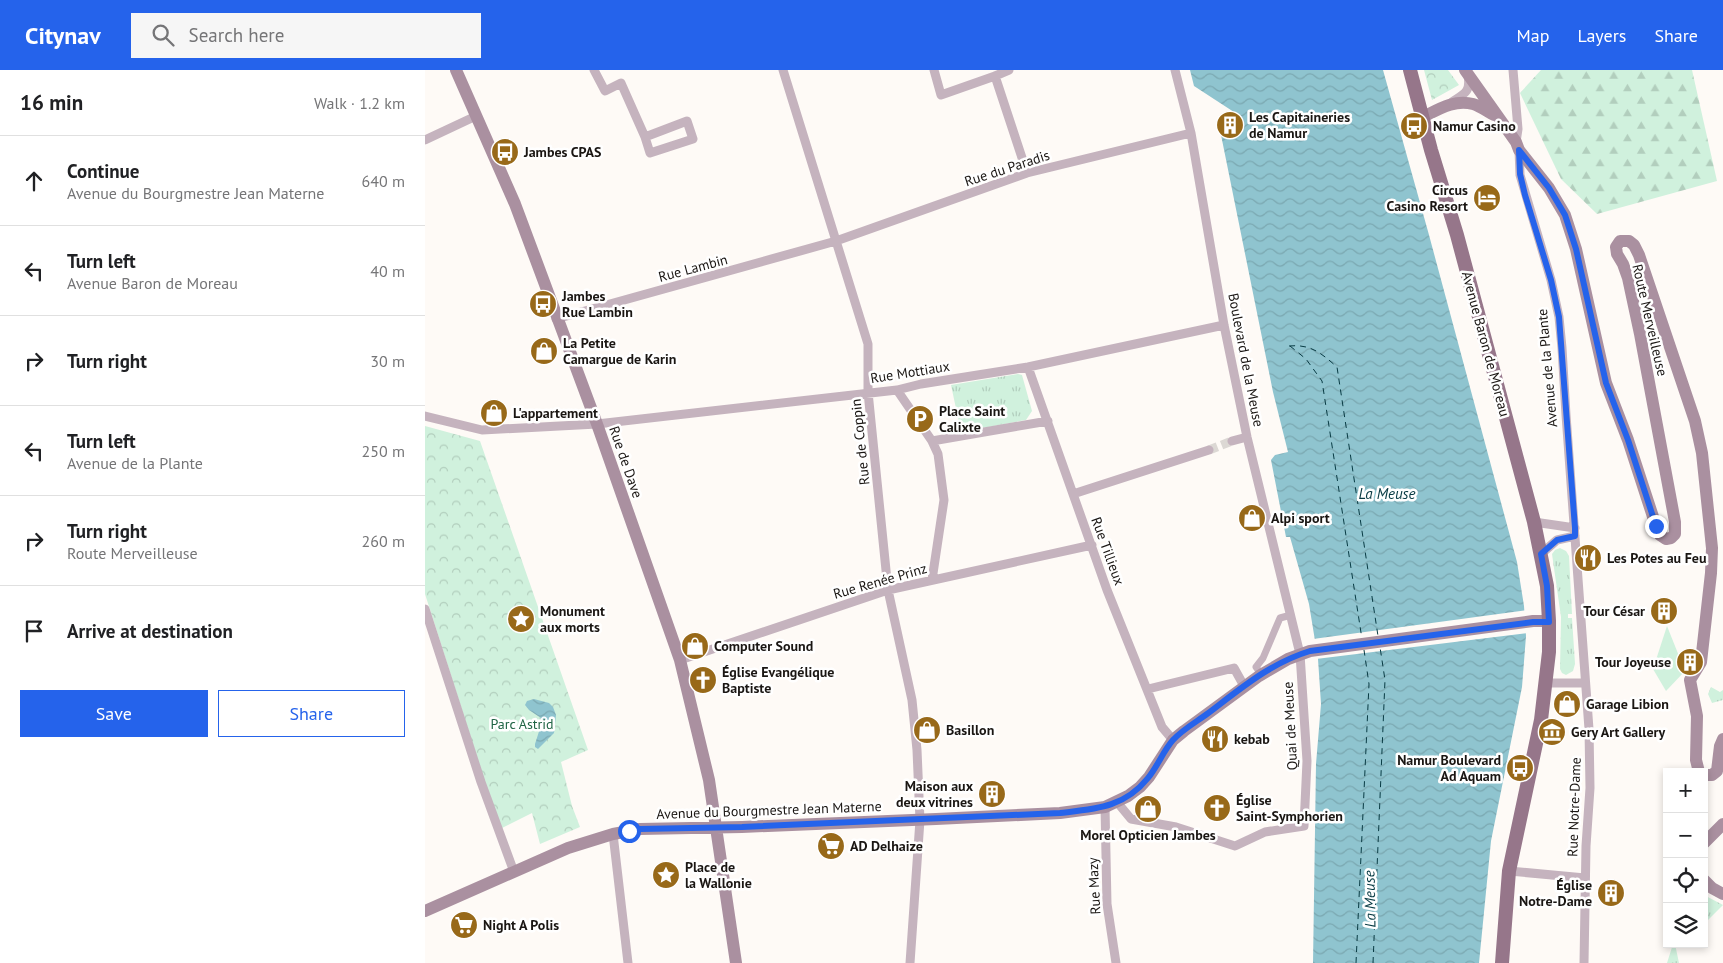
<!DOCTYPE html>
<html lang="en">
<head>
<meta charset="utf-8">
<style>
  body { margin:0; font-family:"PT Sans",sans-serif; background:#f6f6f6; color:#202124 }
  .controls { position:absolute; right:15px; bottom:15px; display:grid; overflow:hidden; border-radius:0px; box-shadow:0 2px 8px #0003 }
  .controls button { width:45px; height:45px; display:grid; place-items:center; padding:0; border:0; border-bottom:1px solid #e0e0e0; background:#fff; color:#202124; font:25px sans-serif }
  .stop { position:absolute; width:15px; height:15px; margin:-11px; border:4px solid #2563eb; border-radius:50%; background:#fff }
  .stop.end { background:#2563eb; border-color:#fff; box-shadow:0 1px 5px #0008 }
  .list { margin:0; padding:0; list-style:none }
  h2 { display:flex; justify-content:space-between; align-items:center; height:65px; margin:0; padding:0 20px; font-size:21px }
  h2 small { font-size:16px; font-weight:400; color:#757577 }
  .list li { display:grid; grid-template-columns:32px 1fr auto; gap:15px; align-items:center; box-sizing:border-box; height:90px; padding:0 20px; border-top:1px solid #e0e0e0 }
  .list b { display:block; font-size:19px; white-space:nowrap }
  .list p { margin:0; font-size:16px; white-space:nowrap; color:#757577 }
  .list em { font-size:16px; font-style:normal; color:#757577 }
  .actions { display:flex; gap:10px; padding:15px 20px }
  .actions a { flex:1; padding:11px 0; border:1px solid #2563eb; border-radius:0px; text-align:center; font-size:18px; color:#2563eb }
  .actions .main { background:#2563eb; color:#fff }
  .icon { flex:none; width:28px; height:28px; fill:none; stroke:currentColor; stroke-width:2; stroke-linecap:round; stroke-linejoin:round }
  .map { position:relative; flex:none; width:1298px; height:893px; overflow:hidden }
  header { display:flex; align-items:center; gap:30px; box-sizing:border-box; height:70px; padding:0 25px; background:#2563eb; color:#fff }
  header strong { font-size:24px }
  nav { display:flex; gap:28px; margin-inline-start:auto; font-size:18px }
  .search { width:350px; height:45px; background:#f6f6f6; display:flex; align-items:center; gap:12px; box-sizing:border-box; padding:0 18px; border-radius:0px; color:#757577; font-size:19px }
  main { display:flex }
  aside { flex:1; background:#fff }
  .map>svg:first-child { display:block }
  .commercial { fill:#fdebf6 }
  .grass { fill:url(#grass-tufts) }
  .forest { fill:url(#forest-firs) }
  .park { fill:url(#park-crowns) }
  .garden { fill:#d0f1dd }
  .water { fill:url(#water-waves) }
  .pier { fill:#fefaf6 }
  .lines { fill:none; stroke-linecap:round; stroke-linejoin:round }
  .ferry { stroke:#073a43; stroke-width:1; stroke-dasharray:6 5; stroke-linecap:butt }
  .minor-tunnel { stroke:#dcd8d4; stroke-width:9; stroke-dasharray:9 4.5; stroke-linecap:butt }
  .pedestrian { stroke:#c5b3be; stroke-width:7 }
  .minor { stroke:#c5b3be; stroke-width:9 }
  .secondary { stroke:#aa90a0; stroke-width:12 }
  .primary { stroke:#96768a; stroke-width:14 }
  .route { stroke:#2563eb; stroke-width:6 }
  .labels { text-anchor:middle; stroke-width:5; stroke-linejoin:round; paint-order:stroke }
  .poi-label { font-size:14px; font-weight:bold; fill:#1a1613; stroke:#fff; text-anchor:start }
  .street-label { font-size:14px; fill:#1a1613; stroke:#fff }
  .park-label { font-size:14px; fill:#1f6444; stroke:#fff }
  .water-label { font-size:15px; font-style:italic; fill:#073a43; stroke:#fff }
</style>
</head>
<body>
<header>
<strong>Citynav</strong>
<div class="search"><svg class="icon" aria-label="search" viewBox="0 0 24 24"><circle cx="10" cy="10" r="6"/><path d="M15 15l6 6"/></svg>Search here</div>
<nav><a>Map</a><a>Layers</a><a>Share</a></nav>
</header>
<main>
<aside>
<h2>16 min<small>Walk · 1.2 km</small></h2>
<ul class="list">
<li><svg class="icon" aria-label="ahead" viewBox="0 0 24 24"><path d="M12 20V5M6 11l6-6 6 6"/></svg><div><b>Continue</b><p>Avenue du Bourgmestre Jean Materne</p></div><em>640 m</em></li>
<li><svg class="icon" aria-label="left" viewBox="0 0 24 24"><path d="M17 20v-9H6M10 6l-5 5 5 5"/></svg><div><b>Turn left</b><p>Avenue Baron de Moreau</p></div><em>40 m</em></li>
<li><svg class="icon" aria-label="right" viewBox="0 0 24 24"><path d="M7 20v-9h11M14 6l5 5-5 5"/></svg><div><b>Turn right</b></div><em>30 m</em></li>
<li><svg class="icon" aria-label="left" viewBox="0 0 24 24"><path d="M17 20v-9H6M10 6l-5 5 5 5"/></svg><div><b>Turn left</b><p>Avenue de la Plante</p></div><em>250 m</em></li>
<li><svg class="icon" aria-label="right" viewBox="0 0 24 24"><path d="M7 20v-9h11M14 6l5 5-5 5"/></svg><div><b>Turn right</b><p>Route Merveilleuse</p></div><em>260 m</em></li>
<li><svg class="icon" aria-label="arrive" viewBox="0 0 24 24"><path d="M6 21V4h12l-3 4 3 4H6"/></svg><div><b>Arrive at destination</b></div></li>
</ul>
<div class="actions"><a class="main">Save</a><a>Share</a></div>
</aside>
<div class="map">
<svg width="1298" height="893" viewBox="0 0 1298 893">
  <defs>
    <pattern id="grass-tufts" width="24" height="20" patternUnits="userSpaceOnUse" patternTransform="scale(1.25)"><rect width="24" height="20" fill="#d0f1dd"/><path d="M3 7l-1-3M5 7V3M7 7l1-3M15 17l-1-3M17 17v-4M19 17l1-3" fill="none" stroke="#b2cebd"/></pattern>
    <pattern id="forest-firs" width="22" height="20" patternUnits="userSpaceOnUse" patternTransform="scale(1.25)"><rect width="22" height="20" fill="#d0f1dd"/><path d="M5 1l3.5 6h-7zM16 11l3.5 6h-7z" fill="#b2cebd"/></pattern>
    <pattern id="park-crowns" width="20" height="18" patternUnits="userSpaceOnUse" patternTransform="scale(1.25)"><rect width="20" height="18" fill="#d0f1dd"/><path d="M2 6a3 3 0 1 1 6 0M12 15a3 3 0 1 1 6 0" fill="none" stroke="#b2cebd"/></pattern>
    <pattern id="water-waves" width="16" height="10" patternUnits="userSpaceOnUse" patternTransform="scale(1.25)"><rect width="16" height="10" fill="#8fc4cf"/><path d="M0 5q4-4 8 0t8 0" fill="none" stroke="#7ba8b1"/></pattern>
  </defs>
  <rect width="100%" height="100%" fill="#fefaf6"/>
  <path class="commercial" d="M414,768L412,784H398L399,769Z"/>
  <path class="grass" d="M593,304L597,305L607,341L601,350L536,362L526,315Z
    M1135,478L1141,481L1144,486L1147,544H1143V548H1147L1150,594L1148,601L1141,605L1137,603L1135,599L1136,547L1127,484L1130,480Z
    M1286,617L1295,622L1298,620V630L1287,633L1283,624Z
    M1279,825L1298,835L1279,854Z
    M1248,874H1250L1254,893H1242Z"/>
  <path class="forest" d="M1116,0H1267L1292,111L1172,144L1136,109L1095,23Z"/>
  <path class="park" d="M999,0H1023L1034,15L1007,30Z
    M0,356L55,371L163,680L136,692L147,736L155,757L115,774L107,743L75,759L0,524Z"/>
  <path class="garden" d="M1242,556L1260,601L1241,621L1228,599Z"/>
  <path class="water" d="M765,0H958L1004,165L1092,492L1099,536L1101,566L1097,617L1066,771L1054,893H888L891,694L896,634L893,589L884,534L865,467H861L846,390L850,385L863,382L848,322L793,50L812,44L769,16Z
    M109,629L124,633L128,637L131,645L129,663L113,679L110,677V674L117,652L116,648L104,640L100,635L102,631Z"/>
  <path class="pier" d="M1102,540L1103,563L891,589L888,569Z"/>
  <g class="lines">
    <path class="ferry" d="M864,276C886,274 896,283 912,297L953,566
      M865,276L881,289L897,311L937,569
      M931,893L944,614L939,580
      M948,893L960,610L955,577"/>
    <path class="minor-tunnel" d="M784,380L807,371"/>
    <path class="pedestrian" d="M836,604L831,597L838,588L855,548L866,545"/>
    <path class="minor" d="M169,0L180,21L196,13L220,67L225,83L268,69L262,51L220,67
      M358,0L443,274V322L463,520L487,630L492,680L495,750L485,893
      M509,0L516,25L570,6L602,103
      M1088,0L1093,59L1091,72
      M570,6L584,0
      M1027,32C1039,24 1046,22 1043,6
      M0,70L51,46
      M1094,80L1095,105L1126,210L1134,247L1137,278L1141,345L1164,659L1165,718L1161,776L1159,893
      M131,249L411,171L602,103L766,63
      M603,297L682,520L737,657L748,670
      M472,320L507,371L513,384L519,430L507,510
      M0,346L57,360L172,354L472,320L496,314L603,297L799,255
      M507,371L623,351
      M807,371L822,367
      M648,424L784,380
      M1109,452L1150,458
      M1116,484L1132,470L1150,466
      M0,539L56,712L89,802
      M255,590L463,520L667,475
      M1120,613H1160
      M723,619L809,598L819,616
      M692,732L706,749L751,757L810,776L840,762L879,756L882,691L875,584L822,367L799,255L766,63L750,0
      M680,737L682,834L691,893
      M188,764L203,893
      M1084,801L1160,808"/>
    <path class="secondary" d="M31,0L90,134L172,354L255,590L284,710L311,893
      M1040,0L1091,72L1094,80L1124,118L1140,145L1151,179L1181,313L1203,370L1231,456L1235,465L1241,469L1246,468L1250,464V452L1215,264L1203,208L1198,194L1192,184L1191,177L1195,171H1204L1209,175L1214,185L1270,351L1277,383L1287,478L1286,503L1276,592L1265,610L1272,646L1271,690L1274,702
      M998,47C1014,39 1030,29 1048,34C1055,36 1063,42 1069,45
      M1279,705H1287L1292,701L1295,676L1298,669
      M1279,773L1298,754
      M1279,810L1287,818L1298,824
      M0,841L143,778L188,764L215,759L317,757L511,749L635,743L680,737L703,726L715,717L724,707L748,670L759,661L834,606L863,589L885,581L1108,551H1124"/>
    <path class="primary" d="M985,0L1006,80L1032,165L1109,452L1122,516L1124,551V582L1116,650L1084,801L1077,893"/>
  </g>
  <g class="lines">
    <path class="route" d="M204,761L215,759L317,757L635,743C670,739 699,738 723,708C733,696 738,681 748,670C757,660 771,652 782,644C814,620 845,593 885,581L1108,552H1124L1122,516L1116,484L1132,470L1150,466V458L1134,247L1126,210L1100,125L1095,104L1094,80L1124,118L1140,145L1151,179L1181,313L1203,370L1231,456"/>
  </g>
  <defs>
    <g id="building-disc" transform="scale(1.4375)"><circle r="9.5" fill="#986919" stroke="#fff"/><path d="M-4-6H4V6H1V3H-1V6H-4ZM-2.5-4.3h1.7v1.8h-1.7ZM.8-4.3h1.7v1.8H.8ZM-2.5-1h1.7V.8h-1.7ZM.8-1h1.7V.8H.8Z" fill="#fff"/></g>
    <g id="bus-disc" transform="scale(1.4375)"><circle r="9.5" fill="#986919" stroke="#fff"/><path d="M-5-6H5V4H4V6H2V4H-2V6H-4V4H-5ZM-3.5-4V0h7V-4ZM-3.5 1.2v1.5H-2V1.2ZM2 1.2v1.5H3.5V1.2Z" fill="#fff"/></g>
    <g id="hotel-disc" transform="scale(1.4375)"><circle r="9.5" fill="#986919" stroke="#fff"/><path d="M-6-4.5h1.5V1H6V5H4.5V3h-9V5H-6ZM-4 0a1.8 1.8 0 1 1 3.6 0ZM.5 0V-2.5h3Q6-2.5 6 0Z" fill="#fff"/></g>
    <g id="shop-disc" transform="scale(1.4375)"><circle r="9.5" fill="#986919" stroke="#fff"/><path d="M-5-2.5h2.3a2.7 3.5 0 0 1 5.4 0H5L5.5 6h-11ZM-1.5-2.5h3a1.5 2.3 0 0 0-3 0Z" fill="#fff"/></g>
    <g id="parking-disc" transform="scale(1.4375)"><circle r="9.5" fill="#986919" stroke="#fff"/><path d="M-3.5-5.5H1a3.5 3.5 0 0 1 0 7H-1V5.5H-3.5ZM-1-3.4V-.6H.8a1.4 1.4 0 0 0 0-2.8Z" fill="#fff"/></g>
    <g id="restaurant-disc" transform="scale(1.4375)"><circle r="9.5" fill="#986919" stroke="#fff"/><path d="M-5-6h1v4h1v-4h1v4h1v-4h1v5L-1.5 .5V6h-2V.5L-5-1ZM5-6V6H3V1.5H1.5Q1.5-4 5-6Z" fill="#fff"/></g>
    <g id="sight-disc" transform="scale(1.4375)"><circle r="9.5" fill="#986919" stroke="#fff"/><path d="M0-6L1.8-2.2L6-1.7L2.9 1.2L3.7 5.4L0 3.3L-3.7 5.4L-2.9 1.2L-6-1.7L-1.8-2.2Z" fill="#fff"/></g>
    <g id="church-disc" transform="scale(1.4375)"><circle r="9.5" fill="#986919" stroke="#fff"/><path d="M-1.2-6h2.4v3.5h3.3v2.4h-3.3V6h-2.4V-.1h-3.3v-2.4h3.3Z" fill="#fff"/></g>
    <g id="museum-disc" transform="scale(1.4375)"><circle r="9.5" fill="#986919" stroke="#fff"/><path d="M0-6L6-3V-2H-6V-3ZM-5-1h2V3h-2ZM-1-1h2V3h-2ZM3-1h2V3H3ZM-6 4H6V6H-6Z" fill="#fff"/></g>
    <g id="supermarket-disc" transform="scale(1.4375)"><circle r="9.5" fill="#986919" stroke="#fff"/><path d="M-6-5.5h2.5l.6 2H6L4.5 2H-2.5L-4.4-4H-6ZM-1.5 3.2a1.3 1.3 0 1 0 .1 0ZM3 3.2a1.3 1.3 0 1 0 .1 0Z" fill="#fff"/></g>
  </defs>
  <g fill-rule="evenodd">
    <use href="#building-disc" x="805" y="55"/>
    <use href="#bus-disc" x="989" y="56"/>
    <use href="#bus-disc" x="80" y="82"/>
    <use href="#hotel-disc" x="1062" y="128"/>
    <use href="#bus-disc" x="118" y="234"/>
    <use href="#shop-disc" x="119" y="281"/>
    <use href="#shop-disc" x="69" y="343"/>
    <use href="#parking-disc" x="495" y="349"/>
    <use href="#shop-disc" x="827" y="448"/>
    <use href="#restaurant-disc" x="1163" y="488"/>
    <use href="#building-disc" x="1239" y="541"/>
    <use href="#sight-disc" x="96" y="549"/>
    <use href="#shop-disc" x="270" y="576"/>
    <use href="#building-disc" x="1265" y="592"/>
    <use href="#church-disc" x="278" y="610"/>
    <use href="#shop-disc" x="1142" y="634"/>
    <use href="#shop-disc" x="502" y="660"/>
    <use href="#museum-disc" x="1127" y="662"/>
    <use href="#restaurant-disc" x="790" y="669"/>
    <use href="#bus-disc" x="1095" y="698"/>
    <use href="#building-disc" x="567" y="724"/>
    <use href="#church-disc" x="792" y="738"/>
    <use href="#shop-disc" x="723" y="739"/>
    <use href="#supermarket-disc" x="406" y="776"/>
    <use href="#sight-disc" x="241" y="805"/>
    <use href="#building-disc" x="1186" y="823"/>
    <use href="#supermarket-disc" x="39" y="855"/>
  </g>
  <g class="labels">
    <g class="poi-label">
      <text x="824" y="52">Les Capitaineries<tspan x="824" dy="16">de Namur</tspan></text>
      <text x="1008" y="61">Namur Casino</text>
      <text x="99" y="87">Jambes CPAS</text>
      <text x="1043" y="125" text-anchor="end">Circus<tspan x="1043" dy="16">Casino Resort</tspan></text>
      <text x="137" y="231">Jambes<tspan x="137" dy="16">Rue Lambin</tspan></text>
      <text x="138" y="278">La Petite<tspan x="138" dy="16">Camargue de Karin</tspan></text>
      <text x="514" y="346">Place Saint<tspan x="514" dy="16">Calixte</tspan></text>
      <text x="88" y="348">L'appartement</text>
      <text x="846" y="453">Alpi sport</text>
      <text x="1182" y="493">Les Potes au Feu</text>
      <text x="115" y="546">Monument<tspan x="115" dy="16">aux morts</tspan></text>
      <text x="1220" y="546" text-anchor="end">Tour César</text>
      <text x="289" y="581">Computer Sound</text>
      <text x="1246" y="597" text-anchor="end">Tour Joyeuse</text>
      <text x="297" y="607">Église Evangélique<tspan x="297" dy="16">Baptiste</tspan></text>
      <text x="1161" y="639">Garage Libion</text>
      <text x="521" y="665">Basillon</text>
      <text x="1146" y="667">Gery Art Gallery</text>
      <text x="809" y="674">kebab</text>
      <text x="1076" y="695" text-anchor="end">Namur Boulevard<tspan x="1076" dy="16">Ad Aquam</tspan></text>
      <text x="548" y="721" text-anchor="end">Maison aux<tspan x="548" dy="16">deux vitrines</tspan></text>
      <text x="811" y="735">Église<tspan x="811" dy="16">Saint-Symphorien</tspan></text>
      <text x="723" y="770" text-anchor="middle">Morel Opticien Jambes</text>
      <text x="425" y="781">AD Delhaize</text>
      <text x="260" y="802">Place de<tspan x="260" dy="16">la Wallonie</tspan></text>
      <text x="1167" y="820" text-anchor="end">Église<tspan x="1167" dy="16">Notre-Dame</tspan></text>
      <text x="58" y="860">Night A Polis</text>
    </g>
    <g class="street-label">
      <text transform="translate(582 98) rotate(-18)" y="5">Rue du Paradis</text>
      <text transform="translate(268 198) rotate(-15)" y="5">Rue Lambin</text>
      <text transform="translate(1225 250) rotate(77)" y="5">Route Merveilleuse</text>
      <text transform="translate(1061 274) rotate(75)" y="5">Avenue Baron de Moreau</text>
      <text transform="translate(821 290) rotate(79)" y="5">Boulevard de la Meuse</text>
      <text transform="translate(1122 298) rotate(-95)" y="5">Avenue de la Plante</text>
      <text transform="translate(485 302) rotate(-9)" y="5">Rue Mottiaux</text>
      <text transform="translate(435 372) rotate(-96)" y="5">Rue de Coppin</text>
      <text transform="translate(201 392) rotate(71)" y="5">Rue de Dave</text>
      <text transform="translate(683 481) rotate(70)" y="5">Rue Tillieux</text>
      <text transform="translate(455 511) rotate(-16)" y="5">Rue Renée Prinz</text>
      <text transform="translate(865 656) rotate(-93)" y="5">Quai de Meuse</text>
      <text transform="translate(1149 737) rotate(-88)" y="5">Rue Notre-Dame</text>
      <text transform="translate(344 740) rotate(-2)" y="5">Avenue du Bourgmestre Jean Materne</text>
      <text transform="translate(669 816) rotate(-93)" y="5">Rue Mazy</text>
    </g>
    <g class="park-label">
      <text x="97" y="659">Parc Astrid</text>
    </g>
    <g class="water-label">
      <text x="962" y="429">La Meuse</text>
      <text transform="translate(945 829) rotate(-91)" y="5">La Meuse</text>
    </g>
  </g>
</svg>
<div class="controls">
<button>+</button>
<button>−</button>
<button><svg class="icon" aria-label="locate" viewBox="0 0 24 24"><circle cx="12" cy="12" r="6"/><path d="M12 2v4M12 18v4M2 12h4M18 12h4"/></svg></button>
<button><svg class="icon" aria-label="layers" viewBox="0 0 24 24"><path d="M12 4l9 5-9 5-9-5zM3 14l9 5 9-5"/></svg></button>
</div>
<div class="stop" style="left:204px;top:761px"></div>
<div class="stop end" style="left:1231px;top:456px"></div>
</div>
</main>
</body>
</html>
